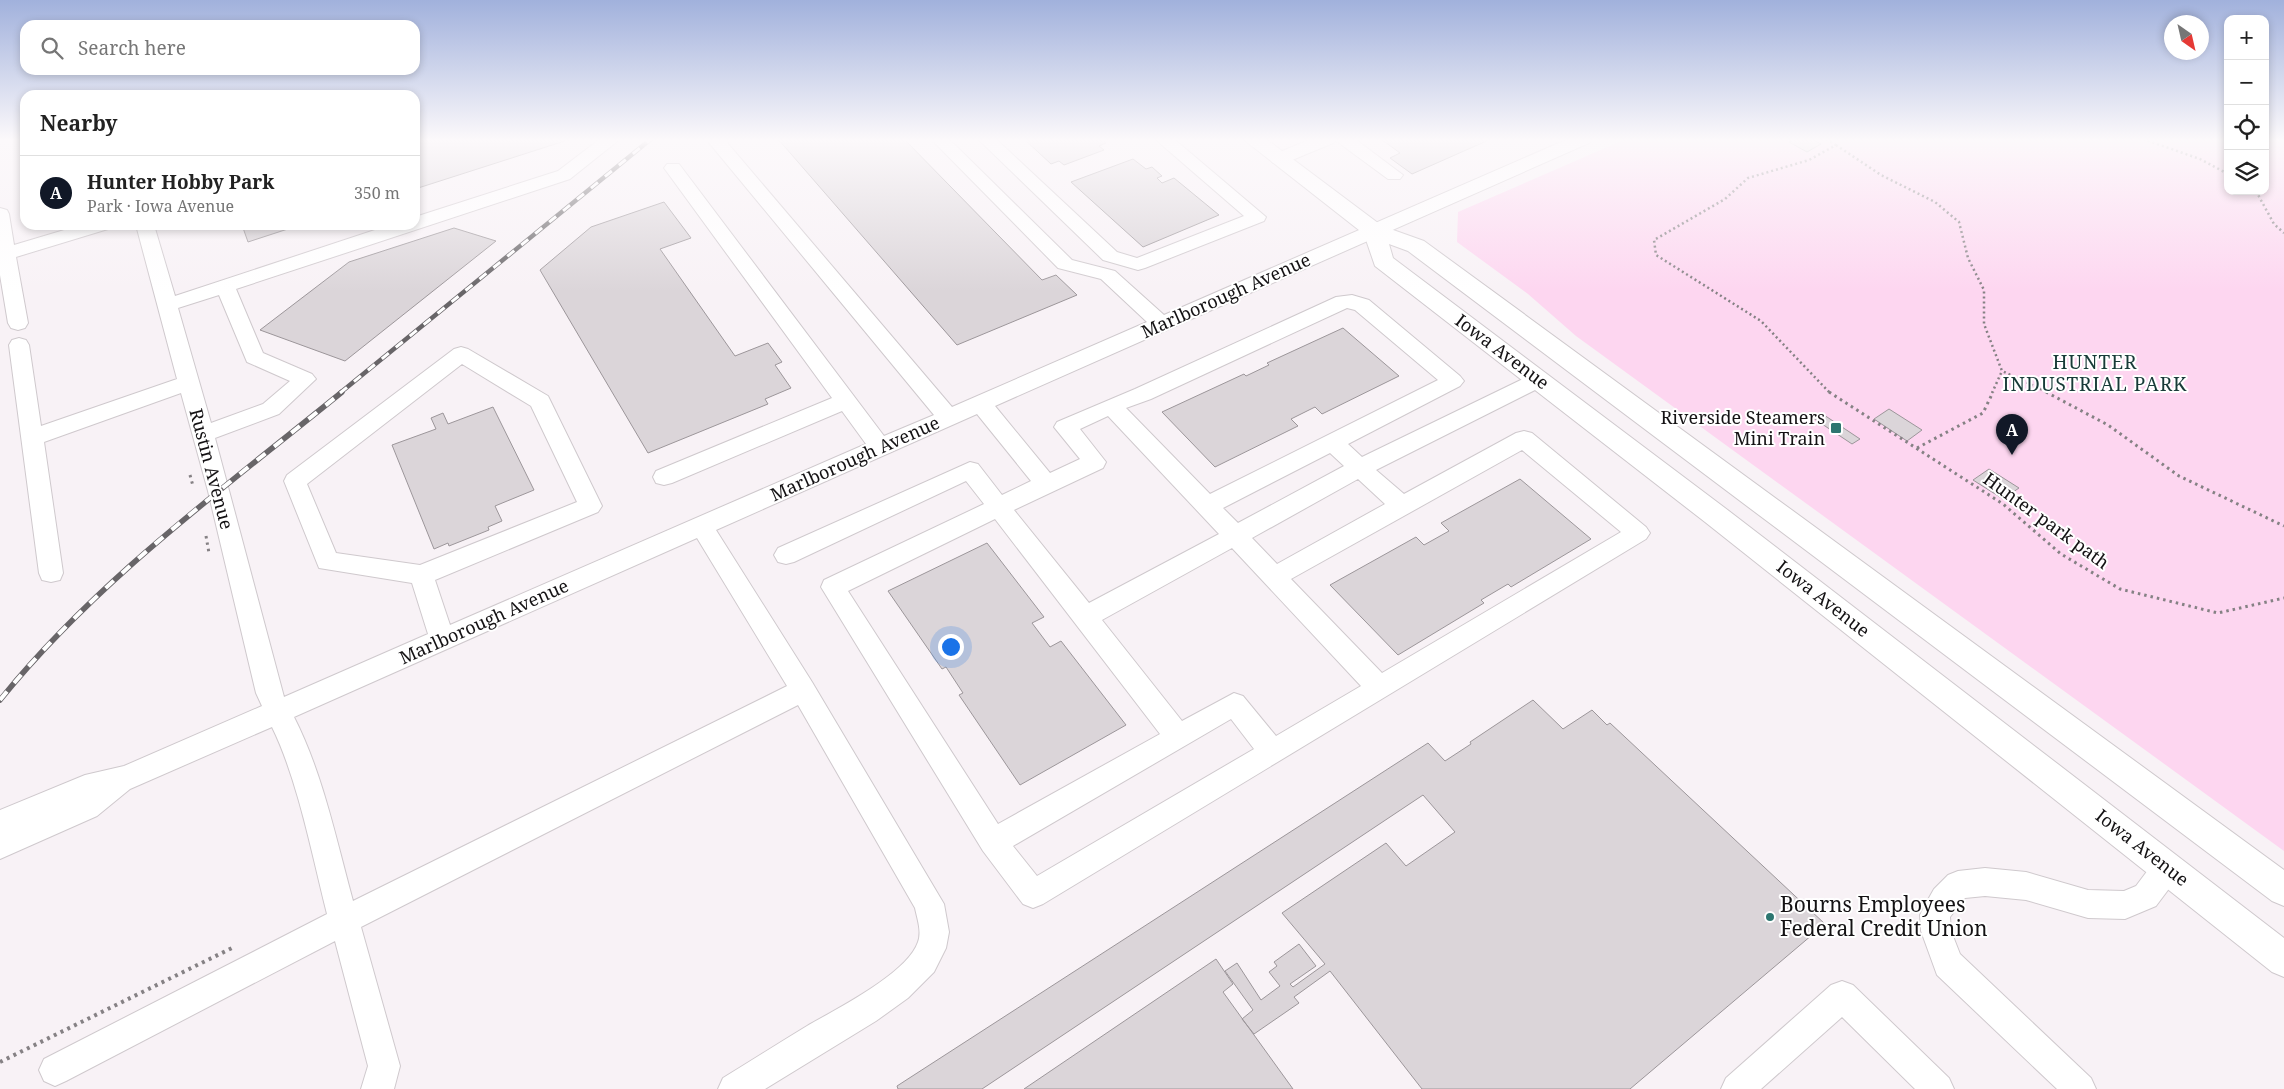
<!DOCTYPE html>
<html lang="en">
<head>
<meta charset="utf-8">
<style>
  body { margin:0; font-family:"Noto Serif",serif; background:#f6f6f6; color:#222 }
  .controls { position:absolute; right:15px; top:15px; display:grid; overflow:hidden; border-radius:10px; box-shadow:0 2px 8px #0003 }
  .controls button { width:45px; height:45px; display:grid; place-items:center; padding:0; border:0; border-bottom:1px solid #e0e0e0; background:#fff; color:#222; font:25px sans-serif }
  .compass { position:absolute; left:2164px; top:15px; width:45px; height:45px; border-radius:50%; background:#fff; box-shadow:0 2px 8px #0003; rotate:146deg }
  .you { position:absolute; left:950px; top:646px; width:18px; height:18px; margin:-12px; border:4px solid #fff; border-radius:50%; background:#1a73e8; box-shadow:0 0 0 8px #1a73e833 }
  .badge { display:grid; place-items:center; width:32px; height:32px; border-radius:50%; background:#111827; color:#fff; font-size:16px; font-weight:700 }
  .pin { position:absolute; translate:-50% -41px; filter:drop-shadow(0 1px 2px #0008) }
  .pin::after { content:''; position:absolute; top:26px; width:18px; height:15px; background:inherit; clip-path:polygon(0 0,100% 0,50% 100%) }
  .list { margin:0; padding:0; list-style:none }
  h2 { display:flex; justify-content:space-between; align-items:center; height:65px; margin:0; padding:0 20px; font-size:21px }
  h2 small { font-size:16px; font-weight:400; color:#767676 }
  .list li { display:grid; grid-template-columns:32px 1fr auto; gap:15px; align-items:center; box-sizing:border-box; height:75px; padding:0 20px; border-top:1px solid #e0e0e0 }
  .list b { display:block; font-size:19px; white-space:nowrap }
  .list p { margin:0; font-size:16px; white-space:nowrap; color:#767676 }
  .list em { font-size:16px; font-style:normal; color:#767676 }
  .icon { flex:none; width:28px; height:28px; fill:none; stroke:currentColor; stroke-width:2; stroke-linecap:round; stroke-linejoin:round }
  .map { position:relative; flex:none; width:2284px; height:1089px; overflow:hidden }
  .search { position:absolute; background:#fff; box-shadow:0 2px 8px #0003; left:20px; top:20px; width:400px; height:55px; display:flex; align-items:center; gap:12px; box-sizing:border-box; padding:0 18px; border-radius:15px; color:#767676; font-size:19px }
  .panel { position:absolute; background:#fff; box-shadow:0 2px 8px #0003; left:20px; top:90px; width:400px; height:140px; border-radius:15px }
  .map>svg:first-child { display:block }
  .green { fill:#fdd6f0 }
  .building { fill:#dbd5d9; stroke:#9c969a }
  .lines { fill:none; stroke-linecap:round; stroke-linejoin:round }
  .minor-casing { stroke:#cfc9cd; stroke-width:2 }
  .major-casing { stroke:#cfc9cd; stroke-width:2 }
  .path-far2 { stroke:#858184; stroke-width:2.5; stroke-dasharray:2 3; stroke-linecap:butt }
  .path-far1 { stroke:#858184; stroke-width:3; stroke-dasharray:2.5 4; stroke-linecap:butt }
  .path { stroke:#858184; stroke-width:4; stroke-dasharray:3 4.5; stroke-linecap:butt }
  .minor { fill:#fff; fill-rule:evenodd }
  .major { fill:#fff; fill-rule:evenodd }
  .rail-far1-casing { stroke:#686568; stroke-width:4.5 }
  .rail-casing { stroke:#686568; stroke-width:5.5 }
  .rail-far1 { stroke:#fff; stroke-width:3; stroke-dasharray:9; stroke-linecap:butt }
  .rail { stroke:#fff; stroke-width:4; stroke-dasharray:11; stroke-linecap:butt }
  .poi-dot { fill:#2d7670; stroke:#fff; stroke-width:2 }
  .labels { text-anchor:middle; stroke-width:4; stroke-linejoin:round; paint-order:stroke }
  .street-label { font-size:18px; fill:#141214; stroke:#fff }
  .poi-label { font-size:18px; fill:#141214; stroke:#fff; text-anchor:end }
  .neighbourhood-label { font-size:19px; letter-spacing:1px; fill:#183a38; stroke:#fff }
  .near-poi-label { font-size:21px; fill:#141214; stroke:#fff; text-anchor:start }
</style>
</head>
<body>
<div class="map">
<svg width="2284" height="1089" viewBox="0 0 2284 1089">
  <rect width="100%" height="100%" fill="#f8f2f6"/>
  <path class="green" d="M1626,139H2228V191H2265V139H2284V851L1576,336L1528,294L1457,242L1458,212Z"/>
  <path class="building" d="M415,139H571L415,189Z
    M778,139H904L1042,280L1056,275L1077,295L957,345Z
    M1024,139H1102L1106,143L1099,146L1104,150L1064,165L1059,161L1051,164Z
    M1381,139H1491L1412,174L1390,158L1400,153Z
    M1794,139H1812L1821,144L1807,152L1789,142Z
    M1133,159L1146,169L1152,167L1162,176L1157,178L1162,183L1174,178L1219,215L1143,247L1071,182Z
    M664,202L691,238L660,249L735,356L768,343L782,362L775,365L791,388L765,399L768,404L648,453L540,270L591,227Z
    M242,225H300L248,242Z
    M454,228L496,241L345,361L260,330L349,262Z
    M1343,328L1399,376L1322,414L1315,407L1291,419L1298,426L1215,467L1162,412L1244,374L1246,376L1269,365L1267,363Z
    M493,407L534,490L495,506L502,521L488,527L489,530L449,546L448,543L434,549L392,445L436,429L431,418L443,413L448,424Z
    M1889,409L1922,430L1907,441L1874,419Z
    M1821,413L1860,439L1852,444L1813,418Z
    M1989,469L2019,488L2003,499L1973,480Z
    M1520,479L1591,539L1511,587L1508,584L1481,600L1484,603L1398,655L1330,585L1416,537L1424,545L1449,531L1441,523Z
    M987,543L1044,617L1032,623L1050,647L1061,641L1126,725L1020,785L959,695L963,693L946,667L942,669L888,591Z
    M1533,700L1563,729L1592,710L1607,725L1610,723L1825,924L1630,1089H1422L1330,971L1294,997L1299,1003L1254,1034L1242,1019L1253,1010L1225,971L1237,963L1261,1000L1280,986L1269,972L1277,966L1274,962L1299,944L1316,966L1290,984L1293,987L1325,964L1282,913L1386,843L1406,866L1455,832L1423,795L982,1089H898L897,1086L1428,743L1445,761L1471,744L1470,742Z
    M1216,959L1233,984L1223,992L1293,1089H1024Z"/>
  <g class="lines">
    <g class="minor-casing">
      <path id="minor" d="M600,139H620L570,179L236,289L263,353L312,374L316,379L279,414L215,438L284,697L428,634L412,583L319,568L284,481L287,475L454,349L461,347L468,349L548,396L602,506L598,512L435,580L450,625L866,444L842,411L672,483L664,485L656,483L653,477L656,471L832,398L667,172L664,168L667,164H679L884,436L934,415L706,139H724L952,407L1147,322L1101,279L1058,268L931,139H949L1072,260L1115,271L1164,315L1568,139H1591L1589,143L995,406L1050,473L1080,459L1054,427L1057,422L1135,389L1336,297L1352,295L1369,300L1460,376L1464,381L1460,386L1348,444L1362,457L1531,375L1538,373L1545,375L1549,380L1545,385L1376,470L1404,494L1516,433L1524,431L1532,433L1646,527L1650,533L1646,539L1043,904L1033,908L1023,904L983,851L821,587L824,580L984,504L966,481L794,562L786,564L778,562L774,555L778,548L970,462L978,464L1002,495L1031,481L977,414L716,530L812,682L944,904L949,932L946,948L934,972L908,998L876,1021L765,1089H718L723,1078C751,1061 779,1043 807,1026C836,1009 907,974 918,942C922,931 917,918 915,908L798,705L361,927L400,1066L394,1089H361L368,1066L335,941L66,1081L55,1086L44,1081L39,1070L44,1059L327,914C312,855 298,780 272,727L130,789L97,816L0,859V810L85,775L124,766L262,706L256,693L208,491L181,393L44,442L63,573L60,580L51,582L42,580L39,573L9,345L12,340L19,338L26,340L29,345L41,426L177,379L136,225H154L175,296L390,225H415V217L558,171ZM219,295L247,362L290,381L263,404L211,423L178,308ZM1347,308L1355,310L1438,380L1210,494L1126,408L1151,399ZM462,364L531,406L577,502L420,565L336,553L307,484ZM1108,416L1219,534L1089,603L1014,510L1103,468L1106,462L1080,429ZM1522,450L1621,532L1382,673L1291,579ZM1330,453L1344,466L1238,523L1223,508ZM1358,479L1385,504L1277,564L1252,538ZM995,519L1160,734L998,824L848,591ZM697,538L787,686L353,901C336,839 323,774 294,717ZM1232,548L1361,686L1276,736L1243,696L1234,693L1182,721L1102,620ZM1231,719L1254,749L1037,876L1013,846Z
        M978,139H996L1117,252L1137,258L1244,216L1155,139H1174L1266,217L1264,221L1145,268L1138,270L1103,260Z
        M1311,139H1355L1403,175L1400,179H1388L1335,140L1333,143L1285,163H1273L1270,159L1273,155Z
        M0,208L7,210L9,214L14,245L81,225H110L108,229L16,257L28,323L25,328L18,330L11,328L8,323L0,275Z
        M2167,855L2177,858L2181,868L2177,878L2156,906L2125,919L2088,918L2026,900L1985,896L1965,898L1950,917L1951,931L1960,954L2091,1078L2096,1089H2057L1937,975L1921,931L1920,915L1925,905L1934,889L1948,875L1958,871L1985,868L2026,872L2088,890L2124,891L2136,886L2157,858Z
        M1842,981L1853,985L1949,1078L1954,1089H1915L1842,1017L1761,1089H1721L1726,1078L1831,985Z"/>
    </g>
    <g class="major-casing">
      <path id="major" d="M1243,139H1266L1382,226L1424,241L2284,870V906L2272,901L1408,251L1389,244L1393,258L1725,508L2284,938V977L2272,972L1705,522L1375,266L1364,234Z"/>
    </g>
    <path class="path-far2" d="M1826,139L1836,145L1809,160L1748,178L1725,199L1654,240L1656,255L1761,321L1830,393
      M2143,139L2200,159L2228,174
      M1836,145L1881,175L1935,202L1959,222L1968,258L1984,290V324L2002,371L2049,393
      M2256,191L2274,224L2284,233
      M1992,393L2002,371"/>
    <path class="path-far1" d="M1829,392L2003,504L2061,554L2120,589L2218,613L2284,598
      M2046,392L2108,425L2179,476L2284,526
      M1917,448L1983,413L1993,392
      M190,475L193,486
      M206,536L209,553"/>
    <path class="path" d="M0,1062L232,948"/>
    <use href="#minor" class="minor"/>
    <use href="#major" class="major"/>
    <g class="rail-far1-casing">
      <path id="rail-far1" d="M340,393L651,139"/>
    </g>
    <g class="rail-casing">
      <path id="rail" d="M0,700C97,580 223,489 342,392"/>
    </g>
    <use href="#rail-far1" class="rail-far1"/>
    <use href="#rail" class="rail"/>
  </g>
  <linearGradient id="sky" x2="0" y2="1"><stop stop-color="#a1b1dc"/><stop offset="0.48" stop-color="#fcf9fb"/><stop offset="1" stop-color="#fcf9fb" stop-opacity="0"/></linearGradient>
  <rect width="2284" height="292" fill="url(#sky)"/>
  <g class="poi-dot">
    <rect x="1830" y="422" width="12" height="12" rx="2.5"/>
    <circle cx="1770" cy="917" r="5"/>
  </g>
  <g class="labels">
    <g class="street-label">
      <text transform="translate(1226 296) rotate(-24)" y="6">Marlborough Avenue</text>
      <text transform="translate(1502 352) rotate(37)" y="6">Iowa Avenue</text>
      <text transform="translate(855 459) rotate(-24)" y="6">Marlborough Avenue</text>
      <text transform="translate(211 469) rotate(75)" y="6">Rustin Avenue</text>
      <text transform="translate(2046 521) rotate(36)" y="6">Hunter park path</text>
      <text transform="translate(1823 599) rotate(38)" y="6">Iowa Avenue</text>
      <text transform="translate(484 622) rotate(-24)" y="6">Marlborough Avenue</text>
      <text transform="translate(2142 848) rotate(38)" y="6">Iowa Avenue</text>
    </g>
    <g class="poi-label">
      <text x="1825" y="424">Riverside Steamers<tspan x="1825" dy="21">Mini Train</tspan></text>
    </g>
    <g class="neighbourhood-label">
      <text x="2095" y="369">HUNTER<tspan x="2095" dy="22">INDUSTRIAL PARK</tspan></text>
    </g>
    <g class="near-poi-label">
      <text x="1780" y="912">Bourns Employees<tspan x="1780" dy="24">Federal Credit Union</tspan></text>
    </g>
  </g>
</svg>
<div class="controls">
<button>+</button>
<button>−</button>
<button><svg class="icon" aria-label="locate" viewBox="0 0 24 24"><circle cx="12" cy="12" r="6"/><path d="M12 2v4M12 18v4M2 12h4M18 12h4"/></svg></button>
<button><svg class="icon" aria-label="layers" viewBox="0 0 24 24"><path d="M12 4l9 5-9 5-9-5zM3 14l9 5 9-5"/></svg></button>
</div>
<svg class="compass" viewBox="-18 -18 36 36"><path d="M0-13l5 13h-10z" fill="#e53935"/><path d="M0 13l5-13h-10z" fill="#767676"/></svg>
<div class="you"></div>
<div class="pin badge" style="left:2012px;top:455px">A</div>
<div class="search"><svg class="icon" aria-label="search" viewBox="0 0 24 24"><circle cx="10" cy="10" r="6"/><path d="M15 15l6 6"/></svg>Search here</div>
<section class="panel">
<h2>Nearby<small></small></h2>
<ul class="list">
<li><span class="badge">A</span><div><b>Hunter Hobby Park</b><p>Park · Iowa Avenue</p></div><em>350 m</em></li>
</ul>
</section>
</div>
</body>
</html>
